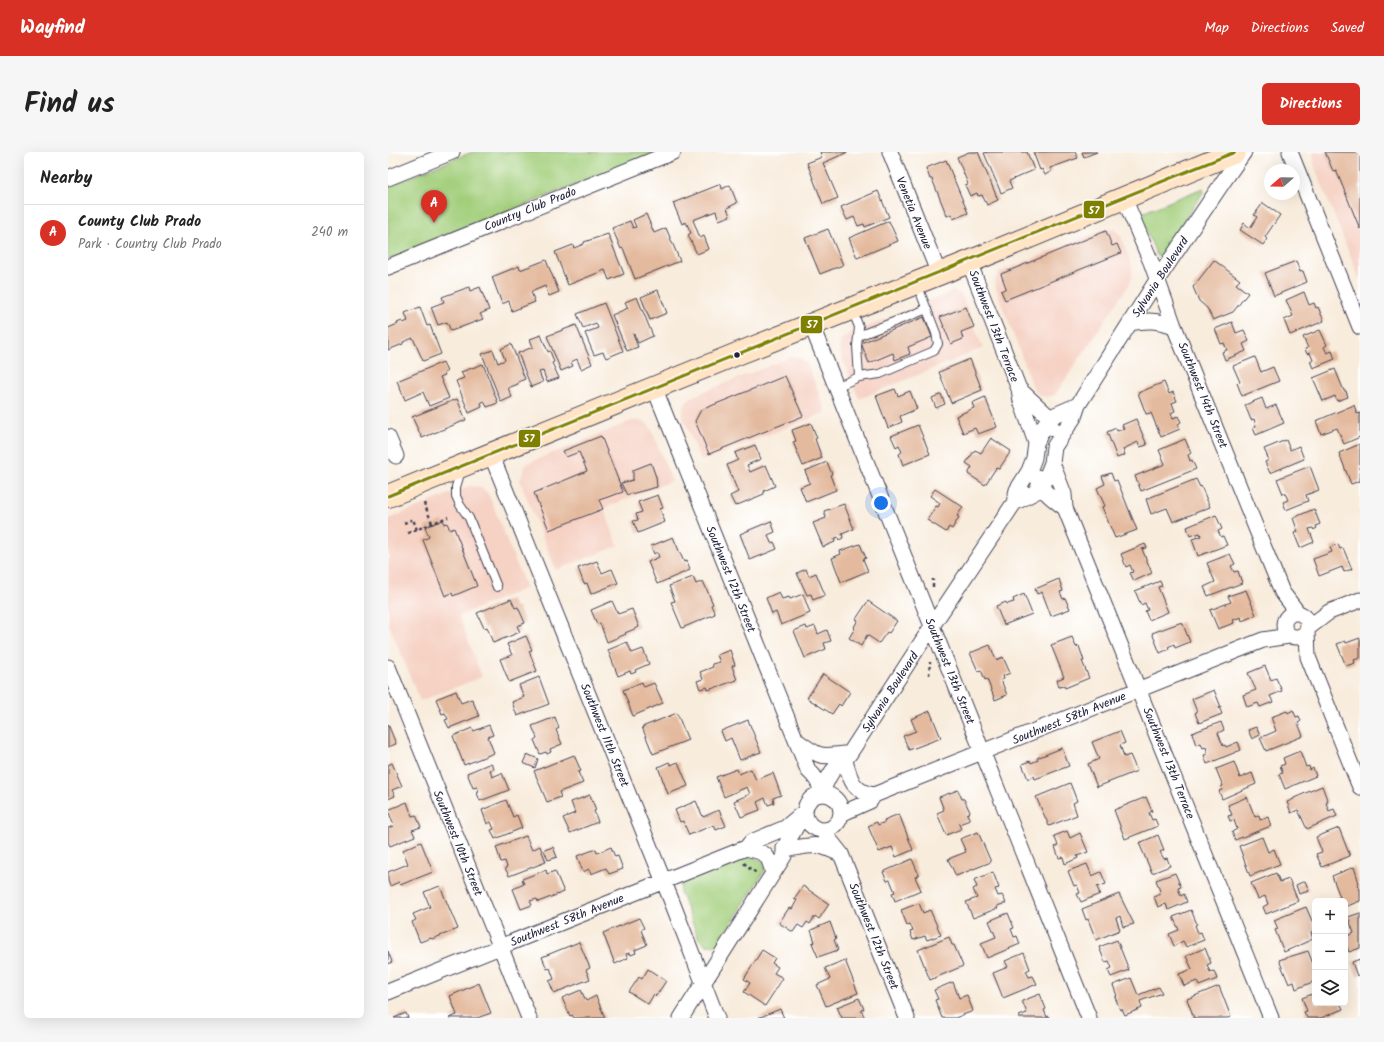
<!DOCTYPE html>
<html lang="en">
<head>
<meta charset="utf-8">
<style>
  body { margin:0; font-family:Kalam,sans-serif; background:#f6f6f6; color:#222 }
  .controls { position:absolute; right:12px; bottom:12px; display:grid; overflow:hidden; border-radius:6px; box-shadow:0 4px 16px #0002 }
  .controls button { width:36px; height:36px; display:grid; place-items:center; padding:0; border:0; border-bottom:1px solid #e0e0e0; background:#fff; color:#222; font:20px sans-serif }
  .compass { position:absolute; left:876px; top:12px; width:36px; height:36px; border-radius:50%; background:#fff; box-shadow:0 4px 16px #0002; rotate:250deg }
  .you { position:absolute; left:493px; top:351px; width:14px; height:14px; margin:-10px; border:3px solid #fff; border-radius:50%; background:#1a73e8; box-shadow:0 0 0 6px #1a73e833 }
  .badge { display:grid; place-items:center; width:26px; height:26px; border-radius:50%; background:#d93025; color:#fff; font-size:13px; font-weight:700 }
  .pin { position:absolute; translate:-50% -33px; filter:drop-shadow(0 1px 2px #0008) }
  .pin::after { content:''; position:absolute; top:21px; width:14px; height:12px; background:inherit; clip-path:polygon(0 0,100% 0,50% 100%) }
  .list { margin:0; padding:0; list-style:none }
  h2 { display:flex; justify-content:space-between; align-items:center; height:52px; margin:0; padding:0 16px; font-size:17px }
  h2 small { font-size:13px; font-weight:400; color:#767676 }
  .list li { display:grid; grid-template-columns:26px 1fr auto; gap:12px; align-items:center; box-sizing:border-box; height:56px; padding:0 16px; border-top:1px solid #e0e0e0 }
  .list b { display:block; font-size:15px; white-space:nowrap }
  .list p { margin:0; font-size:13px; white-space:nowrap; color:#767676 }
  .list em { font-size:13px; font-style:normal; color:#767676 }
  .icon { flex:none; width:22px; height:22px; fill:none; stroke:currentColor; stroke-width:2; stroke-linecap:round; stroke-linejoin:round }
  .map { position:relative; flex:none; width:972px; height:866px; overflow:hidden; border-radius:6px }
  header { display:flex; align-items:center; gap:24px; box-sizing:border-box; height:56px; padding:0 20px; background:#d93025; color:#fff }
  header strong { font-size:19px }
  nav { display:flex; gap:22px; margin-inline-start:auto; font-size:14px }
  .intro { display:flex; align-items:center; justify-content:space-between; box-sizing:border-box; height:96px; padding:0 24px }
  h1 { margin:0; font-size:28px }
  .button { padding:10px 18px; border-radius:6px; background:#d93025; color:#fff; font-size:14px; font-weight:700 }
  main { display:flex; gap:24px; padding:0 24px }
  aside { flex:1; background:#fff; border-radius:6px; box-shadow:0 4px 16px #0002 }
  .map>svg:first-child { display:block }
  .built { fill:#f6d2c4 }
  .green { fill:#a3cf7c; stroke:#62785c }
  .building { fill:#e4ba9e }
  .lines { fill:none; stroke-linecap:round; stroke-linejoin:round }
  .lane-casing { stroke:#424053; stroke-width:10 }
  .street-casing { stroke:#424053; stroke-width:17 }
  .secondary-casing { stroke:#424053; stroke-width:24 }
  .path { stroke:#424053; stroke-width:2.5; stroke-dasharray:3 3; stroke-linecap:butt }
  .lane { stroke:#fff; stroke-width:8 }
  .street { stroke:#fff; stroke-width:15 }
  .secondary { stroke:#ffe4c6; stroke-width:22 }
  .bus-1-casing { stroke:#fff; stroke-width:6 }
  .bus-1 { stroke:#808000; stroke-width:3 }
  .bus-dot { fill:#22223b; stroke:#fff; stroke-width:1.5 }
  .labels { text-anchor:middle; stroke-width:3; stroke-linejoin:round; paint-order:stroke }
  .street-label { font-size:12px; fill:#22223b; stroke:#fff }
  .line-badge { stroke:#fff; stroke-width:1.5 }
  .badge-label { font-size:11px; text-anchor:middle; font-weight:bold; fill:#fff }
</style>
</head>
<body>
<header>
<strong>Wayfind</strong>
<nav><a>Map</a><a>Directions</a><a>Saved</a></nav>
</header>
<div class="intro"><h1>Find us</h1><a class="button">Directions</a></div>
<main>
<aside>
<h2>Nearby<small></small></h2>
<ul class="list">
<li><span class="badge">A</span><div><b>County Club Prado</b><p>Park · Country Club Prado</p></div><em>240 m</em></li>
</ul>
</aside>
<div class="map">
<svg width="972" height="866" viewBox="0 0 972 866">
  <rect width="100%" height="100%" fill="#fff"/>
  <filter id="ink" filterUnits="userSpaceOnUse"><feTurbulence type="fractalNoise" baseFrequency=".025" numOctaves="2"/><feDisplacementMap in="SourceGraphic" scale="8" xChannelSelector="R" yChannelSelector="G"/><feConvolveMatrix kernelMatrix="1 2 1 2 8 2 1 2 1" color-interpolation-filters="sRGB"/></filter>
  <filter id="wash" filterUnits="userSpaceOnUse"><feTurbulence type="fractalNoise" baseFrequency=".012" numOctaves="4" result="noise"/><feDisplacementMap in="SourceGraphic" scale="16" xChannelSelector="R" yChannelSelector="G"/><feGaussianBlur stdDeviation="0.9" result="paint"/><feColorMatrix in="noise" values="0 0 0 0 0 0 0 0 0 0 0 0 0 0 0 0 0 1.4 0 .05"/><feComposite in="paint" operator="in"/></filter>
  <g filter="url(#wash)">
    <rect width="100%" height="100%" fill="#f8ecdc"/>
    <path class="built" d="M925,0H972V128L926,13Z
      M717,77H726L733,84L743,112L745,121L742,131L667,243L659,245L651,243L646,237L608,137L607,129L611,120Z
      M565,139L573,142L595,196L471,247L452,200V189L459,183Z
      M403,205L413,206L420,213L438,260L313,309L294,263L296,252L303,245Z
      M252,268L258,271L263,276L284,329L216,356L230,394L168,418L132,329L136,315L140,311L244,269Z
      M81,334L92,335L100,341L138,436L71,464L94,525L32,549L0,470V367Z"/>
    <path class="green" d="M84,0H269L0,108V34Z
      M815,36L816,39L773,104H769L752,63L754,61Z
      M360,702L375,710L377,718L331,791L325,793H317L311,787L292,740L293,732L298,727Z"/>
    <g id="blocks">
      <path class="building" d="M432,0H460L435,11L450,46L435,52L419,11L434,5Z
        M581,0H590L610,48L599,53L594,43L590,44L589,41L582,44L577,33L580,32L569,5Z
        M600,0H639L646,18L621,29L624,36L613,41L596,1Z
        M645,0H687L690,6L662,16L664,19L657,23L654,17L652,18Z
        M694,0H709L696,5Z
        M937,0H972V77L948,18L945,19Z
        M558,8L580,61L565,67L563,62L559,64L544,27H542L538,16Z
        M333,32L334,37L342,33L349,51L339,56L342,64L331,68L328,59L305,68L312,86L316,84L321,97L309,102L300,83L303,81L298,70L294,72L285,51Z
        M490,39L501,65L477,75L476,72L470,74L466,65L459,68L453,55Z
        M875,51L892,63L877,85L879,87L875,93L852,78L856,71L862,76L869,65L866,63Z
        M258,62L266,81L278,76L292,109L247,127L235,96L233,97L224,76L242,69L245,76L248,75L245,68Z
        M501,69L510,89L469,106L461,86Z
        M440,77L455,113L432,122L417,86Z
        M718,79L724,94L729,92L733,101L617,148L613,139L618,136L613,122Z
        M220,82L236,122L221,128L217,118L180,133L167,100L185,93L186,96L196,92V90Z
        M158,108L171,140L161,144L157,134L143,140L147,150L124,159L121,149L114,152L104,125L131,114L132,118Z
        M826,108L852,128L848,132L860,141L845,160L825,168L819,156L811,149L805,135Z
        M908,109L912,120L915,119L919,130L886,144L877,121Z
        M81,135L82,139L92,135L101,158L92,162L95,167L63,179L59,170L50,173L43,155L56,150L54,145Z
        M270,138L279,161L262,168L253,145Z
        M916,140L921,153L926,151L928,156L930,155L936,169L902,183L896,168L905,164L898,148Z
        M249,145L265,184L250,191L246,182H245L250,195L239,199L224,163L240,156L237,150Z
        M216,151L235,199L218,206L215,200L206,203L197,181L210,176L208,171L195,176L189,162Z
        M32,155L39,174L42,173L53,202L35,209L25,186L15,190V192L0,198V176L10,172L9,171L14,169L15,171L20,169L17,161Z
        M578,155L586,175L573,180L575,187L563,192L552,165Z
        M536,165L544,185L520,195L522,202L507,208L505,201L481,211L473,191Z
        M844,170L848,181L856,178L861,189L855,192L858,199L837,208L834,200L839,198L836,191L833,192L827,177Z
        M188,173L204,212L193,217L189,207L183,210L185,214L173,219L159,184Z
        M932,178L939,193L936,195L939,201L944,199L947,207L925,216L922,209L925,208L922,201L919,202L917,197L920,196L915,185Z
        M153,183L160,200L162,199L166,210L164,211L171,226L159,230L155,219L151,220L155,230L143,235L130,201L145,195L142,187Z
        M123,192L137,227L130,230V232L120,236L124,245L113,250L94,202L105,198L110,211L117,208L113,197Z
        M867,205L873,220L885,215L891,229L854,244L849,231L852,230L845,214Z
        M582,207L594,238L563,251L551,220Z
        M55,210L59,220L56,221L57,223L52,225L61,246L41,254L35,240L17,248L9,229Z
        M95,212L110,251L99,255L96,249L93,251L94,255L81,261L68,229L76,226L73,220Z
        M947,217L956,239H958L960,245L949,249L947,244L935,249L925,226Z
        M397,224L415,264L321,302L307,269L313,258Z
        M776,230L781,242L785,240L789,249L784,251L787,259L783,261L785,266L790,264L793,270L790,272L792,277L773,285L763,261L758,262L750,241Z
        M507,237L510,244L522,239L529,257L512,264L514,270L500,276L488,244Z
        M553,242L557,252L548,256L544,246Z
        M597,245L609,275L590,282L587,276L575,281L568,264L586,256L584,251Z
        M874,246L878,257L888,253L896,271L868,283L865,276L868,274L866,267L863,268L857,253Z
        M69,247L78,268L34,286L24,265Z
        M966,253L969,262L972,261V285L956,292L949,276L933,282L928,269Z
        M748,267L759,293L752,295L750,290L735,297L737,303L729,306L719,280L728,276L729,279L736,277L734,273Z
        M423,271L429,286L427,287L434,306L415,314L405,290L408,289L404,278Z
        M530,273L542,302L515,313L511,302L514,300L511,293L508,295L503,284Z
        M213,284L235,340L211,348L215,357L161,378L146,341L199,319L191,300L178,305L175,299Z
        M603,286L623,299L611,317L608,316L597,333L580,322L584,315L578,311L587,298L593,301Z
        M797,287L803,301L800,303L802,309L804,308L808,317L753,339L747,324L777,312L771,298Z
        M898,288L902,298L911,294L916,307L882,321L877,310L881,308L876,297Z
        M972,292V329L963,332L951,301Z
        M367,293L373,307L359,313L362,320L378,313L387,334L376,339V342L347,354L342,344L350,340L339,313L350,308L347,301Z
        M439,310L444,322L442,323L448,338L418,350L412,335L422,331L417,319Z
        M263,311L268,325L269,335L239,343L233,331L245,328V318Z
        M922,314L931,338L918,343L920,349L898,358L895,350L900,348L897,341L895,342L889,327Z
        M723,321L726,329L729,328L749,378L727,386L714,355L717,354L709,336L717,332L714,324Z
        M808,327L812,335L813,334L822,355L785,370L779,356L763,362L758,347Z
        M547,337L575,355L569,364L571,365L564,377L561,375L558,380L539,368L548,354L550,355L552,351L542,344Z
        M270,343L275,356L272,357L277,370L250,381L245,369L250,368L248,362L254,360L250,350Z
        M456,352L466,377L454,382L455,386L451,388L450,385L446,387L447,390L435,395L425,371L438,366L436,359Z
        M926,357L932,372L928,374L929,376L927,377L926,378L925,376L921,377L926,390L912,396L906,381L910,380L905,366Z
        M828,363L834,377L830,379L833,385L835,384L839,393L810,404L804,387L813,384L812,381L802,384L799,375Z
        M55,368L56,372L59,371L62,378L66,376L89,434L65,444L64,441L57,444L35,388L41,385L37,375Z
        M383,369L387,380L380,383L383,391L386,390L389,397L362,408L352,382Z
        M285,385L296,410L299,409L302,418L269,432L260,410L271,405L269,400L266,402L263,394Z
        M472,392L478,406L475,407L480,419L453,430L444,406L453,402L452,399Z
        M757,392L759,396L754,397L764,421L746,429L742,421L745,420L742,413L738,415L733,402Z
        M950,392L952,397L955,396L964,417L956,420L954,415L931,424L925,407L944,400L942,395Z
        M842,402L847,412L843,414L846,420L850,419L854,431L820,444L816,435L827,430L819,411Z
        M209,409L214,421L224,417L230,431L203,442L199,431L196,432L190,416Z
        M418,417L421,424L428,421L437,443L425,448L423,442L419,443L409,421Z
        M305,425L308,432L315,429L325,452L323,453L327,462L294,476L283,450L287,449L281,434Z
        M671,427L675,439L672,440L675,447L677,446L682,457L663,464L654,440L649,442L647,437Z
        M772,429L774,434L770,435L780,460L761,468L757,459L760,458L757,451L753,453L747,439Z
        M858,438L868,463L854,469L853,465L845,468L846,471L830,477L822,458L843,450L840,444Z
        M391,440L394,447L401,445L402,447L415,442L422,461L393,473L388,460L384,462L378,446Z
        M636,442L644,462L616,473L608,454L618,450L619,452L626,450L625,447Z
        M123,447L127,456L130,455L137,471L129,474L132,480L105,491L99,475L96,476L89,461Z
        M224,449L230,462L244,457L251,475L237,481L238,482L219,490L212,471L209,472L203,458Z
        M480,449L509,469L501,481L499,480L491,491L479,483L473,494L461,486L467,476L466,475L470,468L468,467Z
        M794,470L802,490L787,496L786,492L780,495L781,497L772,501L764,481Z
        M418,474L419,477L427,474L430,482L439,478L443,489L436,491L438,497L417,506L406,479Z
        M138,484L144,498L141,499L149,519L121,530L112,507L124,503L119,492Z
        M684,485L688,495L691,494L696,509H694L701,526L677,536L676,534L671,535L669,528L676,525L663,493Z
        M972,486V506L966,508L967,511L958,514L949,492L957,489L958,491Z
        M239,490L244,501L255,497L261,512L247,518L248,520L243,522L242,519L230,524L220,498Z
        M602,493L608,508L615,505L622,521L615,524L616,527L613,528L619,543L607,548L599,527L597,528L593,518L590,519L582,501Z
        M342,498L347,513L344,514L349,528L320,538L319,535L312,537L309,529L315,527L312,520L325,515L324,512L332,510L329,503Z
        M877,514L883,528L888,526L894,539L882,544L885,550L872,555L870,551L859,555L855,543L868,538L860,521Z
        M435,522L462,540L453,554L451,552L444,562L419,546Z
        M151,525L161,552L129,564L124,550L136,545L131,533Z
        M254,530L256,535L266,531L275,551L245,564L235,538Z
        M826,538L833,555H831L834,562L811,571L807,561L809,560L804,547Z
        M68,539L73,551L84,547L91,564L61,576L57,568L60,567L57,561L54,562L48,547Z
        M905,558L908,565L911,564L913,569L910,571L915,584L878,599L872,586L888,579L883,565L899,559L900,561Z
        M542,559L553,586L521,598L515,584L528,579L523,567Z
        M289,561L300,588L265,602L254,575Z
        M167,565L171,576L168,578L174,592L162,597L163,600L159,602L158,600L152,602L146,588L149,586L144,574Z
        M360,568L373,600L352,608L343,586L337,589L333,579Z
        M833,570L836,578L830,581L835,594L837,593L838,595L850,590L853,598L819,612L816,603L820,602L818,595L815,596L813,591L808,593L804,581Z
        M0,572L8,592L0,595Z
        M101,573L105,583L100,585L106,601L76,613L65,584L84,576L86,579Z
        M868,575L872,583L864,587L860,578Z
        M732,579L737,591L732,593L736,605L742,603L749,619L709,635L700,612L711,607L704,590Z
        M674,596L681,614L647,627L646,624L640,627L634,612L642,609L643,611L650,608L649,606Z
        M912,599L918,615L921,614L922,618L925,616L928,624L897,637L891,622L895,621L892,614L897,612L895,606Z
        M139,602L150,607L147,616L135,611Z
        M186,603L193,619L190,620L195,631L171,640L173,645L159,650L146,619Z
        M281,610L283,613L290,610L300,634L280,642L270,615Z
        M846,610L852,626L864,621L868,632L834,647L831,639L834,638L833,635L835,634L828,617Z
        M4,611L14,634L4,638L7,644L0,647V613Z
        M103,611L106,617L102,618L104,625L114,621L121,638L92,649L89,641L91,640L89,635L85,636L79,621Z
        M349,617L351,622L363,617L368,628L385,621L393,643L385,646L386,651L380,653L377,646L369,650L372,658L353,665L346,649L362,642L359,635L336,645L328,625Z
        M682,631L689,649L685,651L689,663L661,674L648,645Z
        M934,634L940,650L938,651L941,659L946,657L949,664L919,677L910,658L903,661L899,650L906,647V646Z
        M570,638L574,647H576L582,660L579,662L582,668L571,672L573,677L558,683L549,661L556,658L551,645Z
        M202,643L208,658L206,659L210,670L182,681L175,666L187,661L183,650Z
        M758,645L764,659L761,661L764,668L767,667L770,674L737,687L726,658Z
        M859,645L867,665L871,663L872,668L880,665L883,674L847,688L844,680L849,677L846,668L842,669L840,664L844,663L840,653Z
        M118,648L125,665L129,663L134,676L107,687L103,678L106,677L103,670L99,672L94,658Z
        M308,649L315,665L331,658L338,674L328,678L326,673L301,683L295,669L292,670L287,658Z
        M19,650L24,664L28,663L33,675L24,678L27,684L2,694L0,690V676L6,674L0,658Z
        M511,662L525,698L508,705L504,695L491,700L480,674L489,670L490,673L497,670L496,668Z
        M951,676L962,704L934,715L928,702L934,700L928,685Z
        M679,679L682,686L692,681L700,700L689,704L690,706L677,712L675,705L671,706L667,695L670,693L666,684Z
        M590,680L603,710L568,724L560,707L578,700L572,687Z
        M770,683L776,698L772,700L776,707L779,706L782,714L764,721L751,691Z
        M138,684L144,698L152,694L158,710L121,724L117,716L119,715L117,709L113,710L108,695Z
        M874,685L880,700L886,697L892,712L862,724L851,694Z
        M33,690L45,720L12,733L11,730L2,734L0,729V720L20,712L15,698Z
        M165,695L169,705L160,708L156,698Z
        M223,695L227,705L230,704L235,717L221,722L218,716L203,722L201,717L195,720L189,704L208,697L209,701Z
        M524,707L531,723L527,725L533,738L507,749L504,741L507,740L502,728L499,729L495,720Z
        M699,712L704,724L713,720L718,732L709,735L712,742L693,750L689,742L692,741L689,733L686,734L680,719Z
        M966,715L971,731H969L972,738V749L957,755V749H941L952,745L944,724Z
        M158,718L159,722L167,719L176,740L150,750L149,747L142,749L144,753L133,757L125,737L136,732L134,727Z
        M605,720L611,736L607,737L610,744L614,743L618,751L609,754L610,756L585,766L578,750L589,746L585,737L589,735L586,728Z
        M787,721L793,735L790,736L793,744L796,742L799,750L780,758L778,752L770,755L766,745L773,742L768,728Z
        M888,721L892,730L901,727L910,749L878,762L875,755L880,752L877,744L870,747L863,731Z
        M917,729L921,739L911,742L908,733Z
        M52,734L70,777L44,787L43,786L32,790L24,770L28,768L25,762L42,755L36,740Z
        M415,734L441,752L431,767L427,764L422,772L419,770L415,776L410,773L405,780L391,771L401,756L404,757L409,748L406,747Z
        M731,742L746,772L735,775L732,764L728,766L732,778L708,788L700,767L698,768L694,757Z
        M531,751L535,761L542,758L553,783L539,788L537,784L525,788L522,780L525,779L522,772L519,773L513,758Z
        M918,755L927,776V779L923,781L925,787L896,800L887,778L890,777L886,768Z
        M803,758L809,772L807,773L810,781L813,780L816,788L798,795L795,789L786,794L781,782L791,778L785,765Z
        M620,761L626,776L623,777L626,785L629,784L632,792L599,806L593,791L608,785L601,769Z
        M972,761V796L961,800L957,789V785L966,781L960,765Z
        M251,766L256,776L253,778L259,793L247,798L248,801L243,803L242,801L238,802L240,806L227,812L215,781Z
        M442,770L448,787L446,788L450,798L430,805L424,791L427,790L423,778Z
        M561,785L564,793H566L575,814L542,828L530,798Z
        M729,788L741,818L723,825L720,818L724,816L721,809L717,810L711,795Z
        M191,790L202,816L198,818L202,827L166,841L161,829L166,827L162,816L159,817L154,805Z
        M817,796L823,811L819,813L822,820L826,819L829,827L811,834L809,829L796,834L791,822L804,817L798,804Z
        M374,798L387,806L384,811L390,815L386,821L395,826L377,854L356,840L362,831L356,827Z
        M0,799L4,810L0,812Z
        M920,799L927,817V829L908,837L906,830L901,832L891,808Z
        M636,801L642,817L638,819L641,825L645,824L649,832L615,846L605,821L620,815L617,809Z
        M972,807V823L969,824L964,810Z
        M457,808L470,841L438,854L429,833L442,827L437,816Z
        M260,817L278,829L268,844L266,842L260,852L241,840L251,825L254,827Z
        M743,826L750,843L771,835L774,841L752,849L754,856L737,863L734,857L732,858L727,845L729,844L725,833Z
        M565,830L571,846L579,843L585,859L567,866H554L547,848L550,847L546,838Z
        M91,831L103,861L89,866H61L69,863L62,844Z
        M831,834L843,865L839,866H806L799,847Z
        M193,838L198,849L208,844L217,866H186L184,863L182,864L174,846Z
        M927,841V851H952L955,857L933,866H919L916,860L919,859L914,846Z
        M652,842L658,857L656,858L659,865L661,864L662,866H631V864L639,861L634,849Z
        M471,846L476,857L473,858L477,866H454L449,855Z
        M392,857L396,866H370Z
        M18,861L20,866H6Z"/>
    </g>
  </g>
  <g filter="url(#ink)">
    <use href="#blocks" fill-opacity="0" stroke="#424053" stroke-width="1"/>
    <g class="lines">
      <g class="lane-casing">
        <path id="lane" d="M464,158L471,175L469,194L471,225
          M470,184L539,157
          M448,235L471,225L492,222L546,199L550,192L548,181L529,132
          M73,318L68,335V344L72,353L81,366L109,435"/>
      </g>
      <g class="street-casing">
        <path id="street" d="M502,0L551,122
          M902,0L972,175
          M0,26L64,0
          M736,46L763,110L786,174L894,440L910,461
          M581,110L631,237L633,249L648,291
          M0,115L285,0
          M742,171C759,168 769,168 786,174
          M423,172L701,866
          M266,235L420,618C428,625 432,631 434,641
          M631,237L658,262L665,277
          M0,285L8,304
          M103,302L284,750L329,866
          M664,311L676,342L677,356L883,866
          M649,325C654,340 665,347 677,356
          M626,351L647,340L658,326L664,311L666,295L686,265L690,253L769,128L837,27L856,0
          M896 473a12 12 0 1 1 24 0a12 12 0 1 1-24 0Z
          M920,476L941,460L972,448
          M919,479L920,505L972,635
          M0,515L141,866
          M408,588C433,607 433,605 462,601
          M457,609C462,627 465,640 486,643L875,488L901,484
          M434,641C437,632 441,622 448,615C455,609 457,609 462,601L544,474L626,351L629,338L641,319L646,306L648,291L657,272L667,263L690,253
          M417 660a18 18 0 1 1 36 0a18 18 0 1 1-36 0Z
          M453,662L482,649L486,643
          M434,678L453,702L519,866
          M358,696C377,701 380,700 385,721
          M407,696C429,692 432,692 452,702
          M0,840L358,696L363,690L397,676L416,660
          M293,866L396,704V696L413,666"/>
      </g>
      <g class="secondary-casing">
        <path id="secondary" d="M0,344L349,202L581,110L847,0"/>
      </g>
      <path class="path" d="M36,351L44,371
        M16,371L25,367L29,378
        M20,381L60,365
        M545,435V427
        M541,523L542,510
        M356,711L362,717L369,721"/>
      <use href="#lane" class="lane"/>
      <use href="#street" class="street"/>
      <use href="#secondary" class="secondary"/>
      <g class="bus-1-casing">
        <path id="bus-1" d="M0,344C282,229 565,116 847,0"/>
      </g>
      <use href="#bus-1" class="bus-1"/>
    </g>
  </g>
  <circle class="bus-dot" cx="349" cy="203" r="3.5"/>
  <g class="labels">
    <g class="street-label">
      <text transform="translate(142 57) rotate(-22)" y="4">Country Club Prado</text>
      <text transform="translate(526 61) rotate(68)" y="4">Venetia Avenue</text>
      <text transform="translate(772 125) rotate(-57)" y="4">Sylvania Boulevard</text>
      <text transform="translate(606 174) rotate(69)" y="4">Southwest 13th Terrace</text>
      <text transform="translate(815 243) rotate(68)" y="4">Southwest 14th Street</text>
      <text transform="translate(343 427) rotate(68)" y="4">Southwest 12th Street</text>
      <text transform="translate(562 519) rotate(68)" y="4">Southwest 13th Street</text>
      <text transform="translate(502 540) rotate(-57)" y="4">Sylvania Boulevard</text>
      <text transform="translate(681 566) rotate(-22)" y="4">Southwest 58th Avenue</text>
      <text transform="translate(217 583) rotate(68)" y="4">Southwest 11th Street</text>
      <text transform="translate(781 611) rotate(68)" y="4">Southwest 13th Terrace</text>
      <text transform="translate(70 691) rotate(68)" y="4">Southwest 10th Street</text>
      <text transform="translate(179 768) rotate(-22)" y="4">Southwest 58th Avenue</text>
      <text transform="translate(486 784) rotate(68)" y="4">Southwest 12th Street</text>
    </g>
  </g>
  <g class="line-badge">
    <rect x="695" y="48" width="22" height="19" rx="4" fill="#808000"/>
    <rect x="412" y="163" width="23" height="19" rx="4" fill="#808000"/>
    <rect x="130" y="277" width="23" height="19" rx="4" fill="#808000"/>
  </g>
  <g class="badge-label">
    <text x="706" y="62">57</text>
    <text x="424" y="176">57</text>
    <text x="141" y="290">57</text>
  </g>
</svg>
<div class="controls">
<button>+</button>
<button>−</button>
<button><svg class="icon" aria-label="layers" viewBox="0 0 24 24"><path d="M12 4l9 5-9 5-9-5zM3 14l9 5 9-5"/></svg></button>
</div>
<svg class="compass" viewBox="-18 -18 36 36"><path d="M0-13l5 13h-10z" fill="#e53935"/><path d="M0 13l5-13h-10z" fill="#767676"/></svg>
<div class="you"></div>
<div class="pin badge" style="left:46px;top:71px">A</div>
</div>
</main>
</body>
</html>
